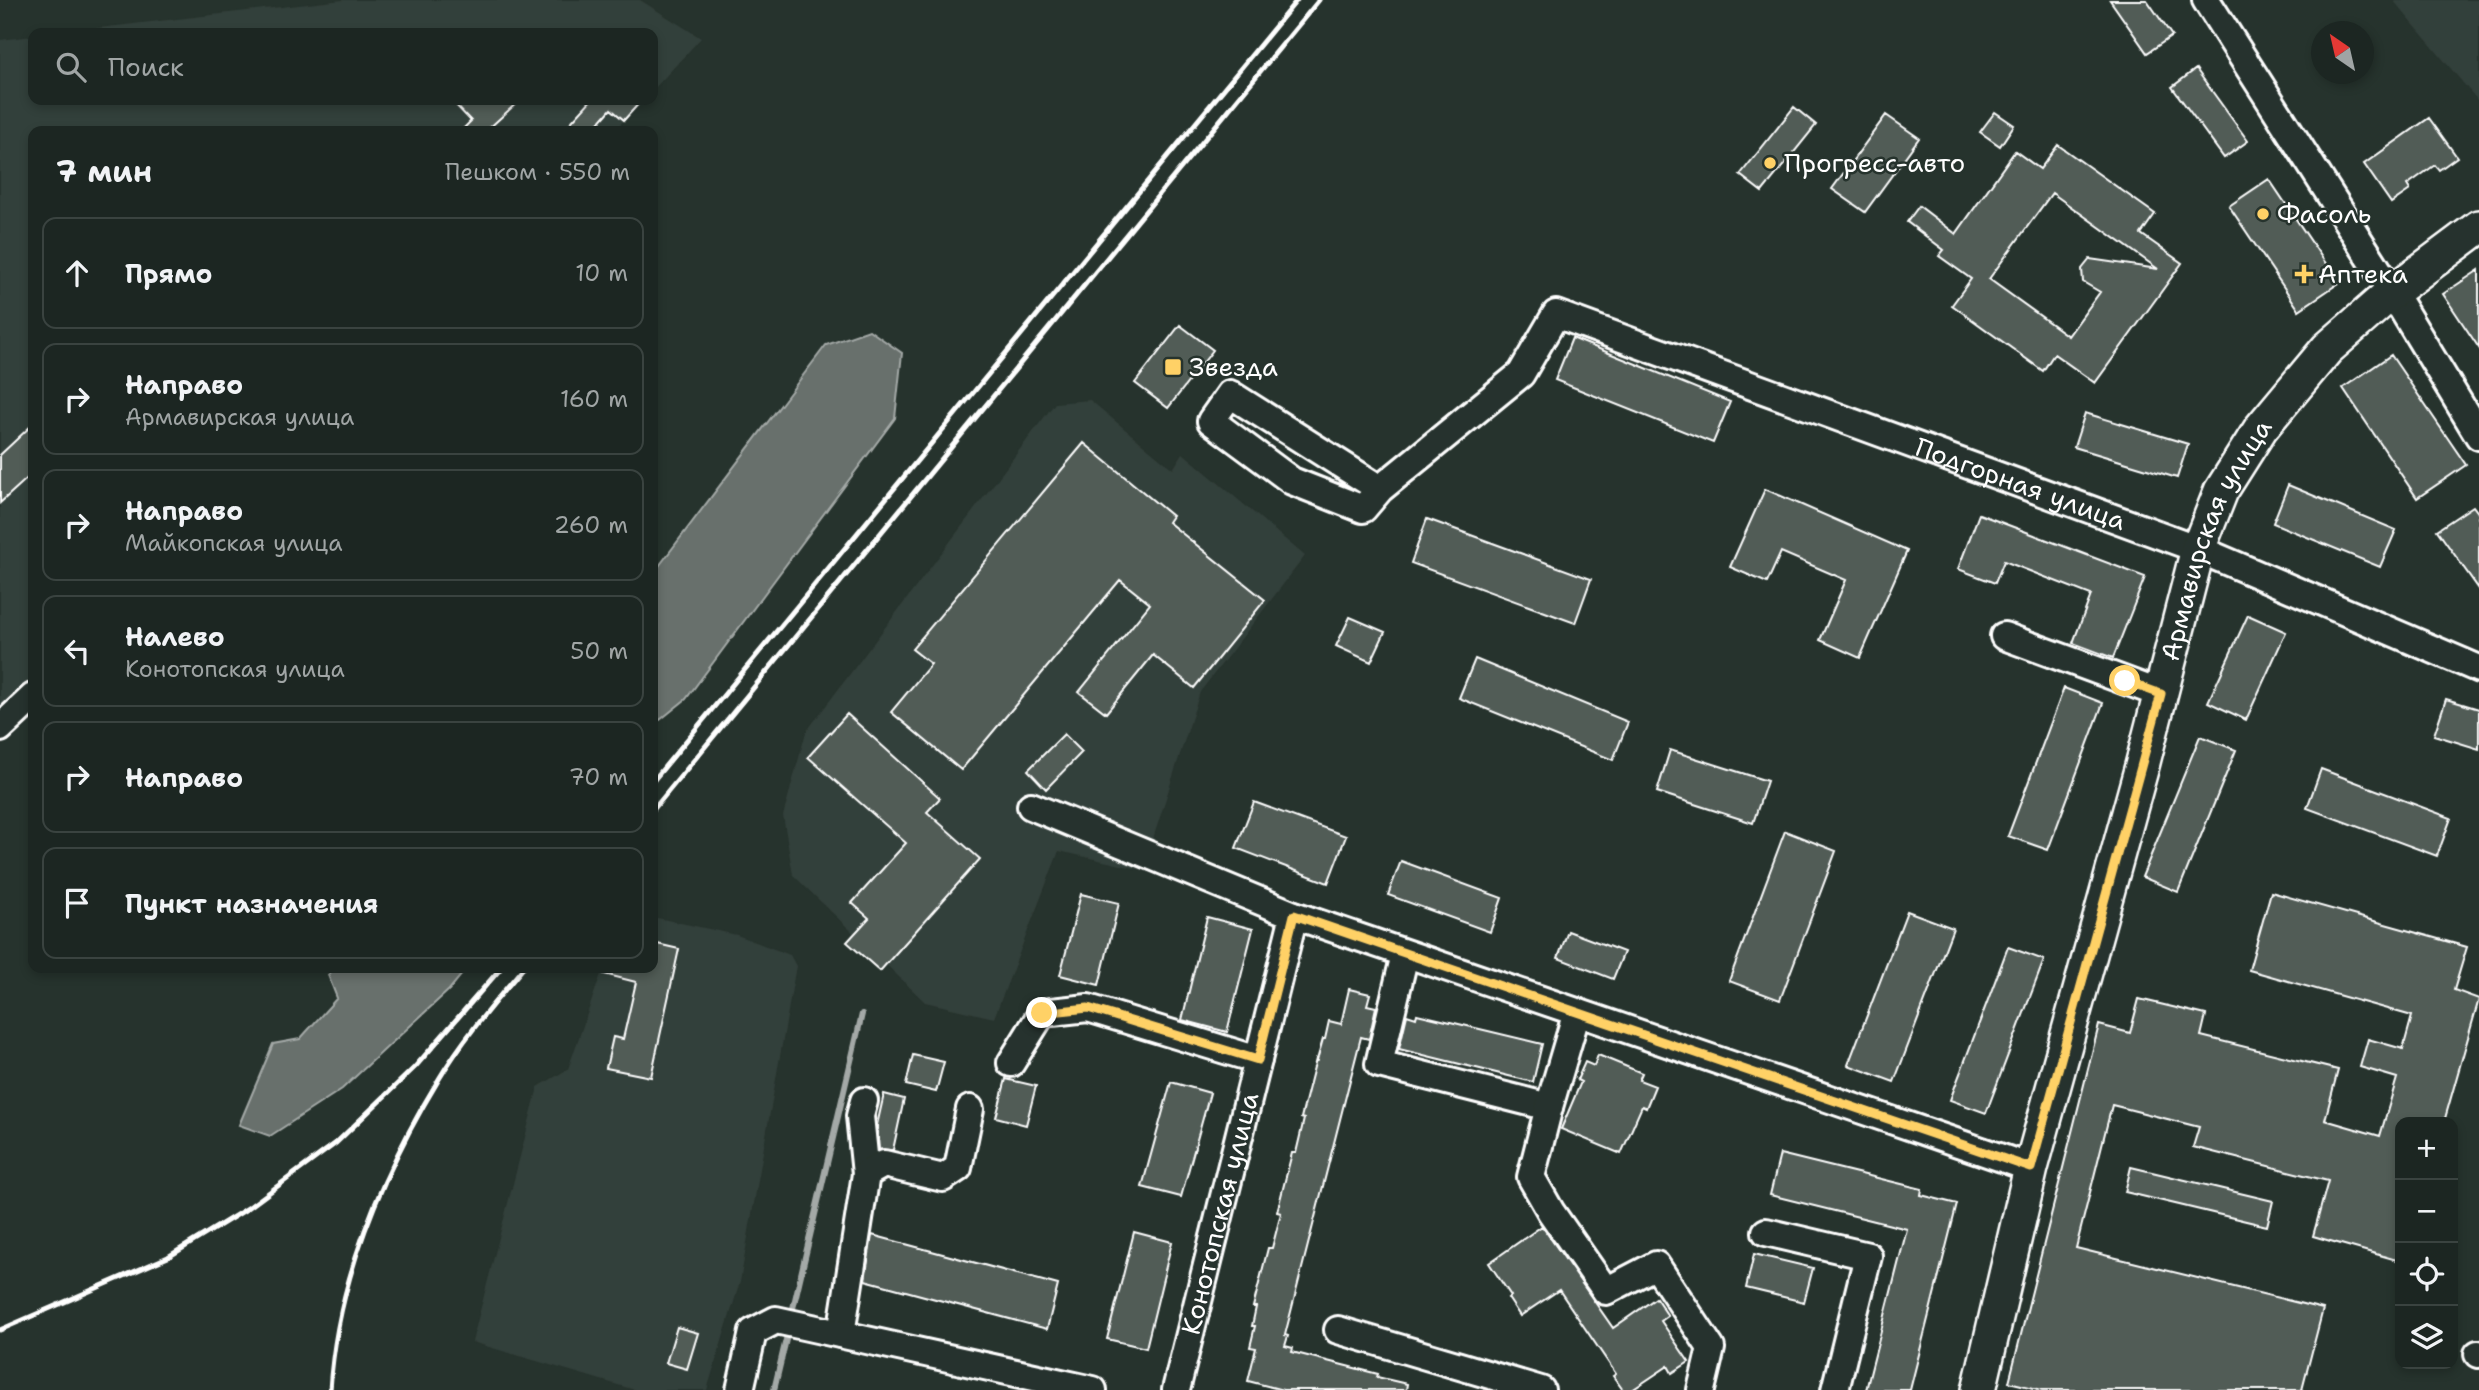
<!DOCTYPE html>
<html lang="ru">
<head>
<meta charset="utf-8">
<style>
  body { margin:0; font-family:"Shantell Sans",sans-serif; background:#252e2a; color:#f1f3f6 }
  .controls { position:absolute; right:21px; bottom:21px; display:grid; overflow:hidden; border-radius:14px; box-shadow:0 4px 10px #0003 }
  .controls button { width:63px; height:63px; display:grid; place-items:center; padding:0; border:0; border-bottom:2px solid #3a4340; background:#1c2622; color:#f1f3f6; font:35px sans-serif }
  .compass { position:absolute; left:2311px; top:21px; width:63px; height:63px; border-radius:50%; background:#1c2622; box-shadow:0 4px 10px #0003; rotate:326deg }
  .stop { position:absolute; width:21px; height:21px; margin:-16px; border:5px solid #ffd166; border-radius:50%; background:#fff }
  .stop.end { background:#ffd166; border-color:#fff; box-shadow:0 2px 7px #0008 }
  .list { margin:0; padding:0; list-style:none }
  h2 { display:flex; justify-content:space-between; align-items:center; height:91px; margin:0; padding:0 28px; font-size:30px }
  h2 small { font-size:23px; font-weight:400; color:#a0a5a5 }
  .list li { display:grid; grid-template-columns:46px 1fr auto; gap:21px; align-items:center; box-sizing:border-box; height:112px; margin:0 14px 14px; padding:0 14px; border:2px solid #3a4340; border-radius:14px }
  .list b { display:block; font-size:26px; white-space:nowrap }
  .list p { margin:0; font-size:23px; white-space:nowrap; color:#a0a5a5 }
  .list em { font-size:23px; font-style:normal; color:#a0a5a5 }
  .icon { flex:none; width:38px; height:38px; fill:none; stroke:currentColor; stroke-width:2; stroke-linecap:round; stroke-linejoin:round }
  .map { position:relative; flex:none; width:2479px; height:1390px; overflow:hidden }
  .search { position:absolute; background:#1c2622; box-shadow:0 4px 10px #0003; left:28px; top:28px; width:630px; height:77px; display:flex; align-items:center; gap:18px; box-sizing:border-box; padding:0 24px; border-radius:14px; color:#a0a5a5; font-size:26px }
  .panel { position:absolute; background:#1c2622; box-shadow:0 4px 10px #0003; left:28px; top:126px; width:630px; height:847px; border-radius:14px }
  .map>svg:first-child { display:block }
  .built { fill:#333f3a }
  .water { fill:#67706c; stroke:#a4a9a7; stroke-width:2 }
  .lines { fill:none; stroke-linecap:round; stroke-linejoin:round }
  .stream { stroke:#a4a9a7; stroke-width:6 }
  .building { fill:#515c57; stroke:#fff; stroke-width:2; fill-rule:evenodd }
  .minor-casing { stroke:#fff; stroke-width:32 }
  .major-casing { stroke:#fff; stroke-width:38 }
  .minor { stroke:#26332d; stroke-width:26 }
  .major { stroke:#26332d; stroke-width:33 }
  .rail { stroke:#fff; stroke-width:5 }
  .route { stroke:#ffd166; stroke-width:9 }
  .poi-dot { fill:#ffd166; stroke:#26332d; stroke-width:2.5 }
  .labels { text-anchor:middle; stroke-width:5; stroke-linejoin:round; paint-order:stroke }
  .poi-label { font-size:26px; fill:#fff; stroke:#26332d; text-anchor:start }
  .street-label { font-size:26px; fill:#fff; stroke:#26332d }
</style>
</head>
<body>
<div class="map">
<svg width="2479" height="1390" viewBox="0 0 2479 1390">
  <rect width="100%" height="100%" fill="#26332d"/>
  <filter id="ink" filterUnits="userSpaceOnUse"><feTurbulence type="fractalNoise" baseFrequency=".0143" numOctaves="2"/><feDisplacementMap in="SourceGraphic" scale="14" xChannelSelector="R" yChannelSelector="G"/><feConvolveMatrix kernelMatrix="1 2 1 2 8 2 1 2 1" color-interpolation-filters="sRGB"/></filter>
  <g filter="url(#ink)">
    <path class="built" d="M343,0H640L701,38L653,90V33H55Z
      M2393,0H2479V102Z
      M33,36V100H643L614,131H33V716L0,747V40Z
      M1090,400L1173,469L1183,453L1305,556L1200,692L1143,870L1059,851L994,1018L925,1002L793,875L783,816L806,732L1055,403Z
      M653,917L737,935L790,955L796,966L740,1282L707,1390H635L472,1342L538,1087L568,1069L603,968H653Z"/>
    <path class="water" d="M869,330L902,353L895,418L686,699L660,720L653,714V574L826,345Z
      M335,968H467L449,990L342,1089L270,1136L239,1125L273,1044L300,1039L337,998L328,975Z"/>
    <g class="lines">
      <path class="stream" d="M791,1317L862,1014
        M774,1390L788,1331"/>
    </g>
    <path class="building" d="M2110,0H2147L2172,36L2147,53Z
      M2196,69L2248,141L2224,158L2172,87Z
      M451,100H520L486,131H461L471,121Z
      M591,100H642L624,120L611,109L592,131H563Z
      M1794,107L1816,125L1762,192L1740,175Z
      M1995,112L2014,125L2000,146L1980,132Z
      M1886,115L1919,138L1865,212L1832,189Z
      M2429,118L2457,157L2439,170L2435,165L2407,185L2410,190L2391,203L2364,164Z
      M2058,145L2155,214L2141,234L2182,263L2095,383L2054,354L2043,371L1952,305L1971,279L1939,256L1944,250L1907,222L1919,206L1956,234L2015,151L2040,169ZM2052,193L2158,269L2090,259L2082,269L2083,282L2100,292L2068,336L1989,279Z
      M2269,179L2339,283L2299,310L2229,206Z
      M2479,270V348L2443,294Z
      M1180,325L1213,350L1168,408L1135,383Z
      M1572,338L1730,402L1713,443L1555,380Z
      M2391,355L2466,465L2417,498L2343,388Z
      M2085,413L2188,444L2177,478L2074,447Z
      M33,424V473L0,503V455Z
      M1084,443L1172,516L1168,522L1265,600L1194,688L1153,655L1106,713L1079,692L1150,604L1120,580L961,770L891,712L931,664L912,649Z
      M2288,485L2396,530L2380,567L2273,523Z
      M1765,489L1907,551L1860,658L1820,640L1846,580L1781,552L1767,583L1730,567Z
      M2473,506L2479,514V589L2437,530Z
      M1979,514L2145,577L2113,658L2073,643L2091,595L2004,561L1995,583L1958,569Z
      M1427,519L1591,579L1575,623L1411,563Z
      M2248,615L2286,632L2246,720L2208,702Z
      M1350,617L1385,632L1371,662L1336,646Z
      M1475,659L1628,722L1613,760L1459,698Z
      M2064,688L2103,703L2048,850L2008,836Z
      M2446,699L2479,709V749L2434,735Z
      M847,714L940,798L927,812L980,859L880,971L847,942L869,918L852,903L906,843L808,757Z
      M1064,734L1082,752L1046,789L1028,770Z
      M2200,736L2236,750L2178,892L2142,877Z
      M1670,750L1767,781L1753,823L1657,792Z
      M2321,769L2451,818L2437,856L2307,808Z
      M1254,802L1346,836L1328,883L1236,848Z
      M1785,831L1836,851L1780,1000L1729,981Z
      M1401,861L1502,898L1490,932L1388,895Z
      M2271,892L2467,947L2454,990L2479,999L2444,1122H2400V1261L2313,1236L2328,1181L2193,1147L2199,1127L2112,1105L2076,1248L2323,1309L2302,1390H2042L2009,1382L2099,1025L2130,1033L2139,999L2206,1015L2201,1036L2338,1070L2325,1120L2380,1136L2397,1078L2360,1067L2368,1039L2403,1049L2412,1016L2249,970Z
      M1081,894L1119,903L1099,985L1060,975Z
      M1907,911L1953,928L1894,1082L1848,1065Z
      M1207,917L1253,929L1227,1032L1182,1020Z
      M1568,931L1624,952L1613,979L1558,958Z
      M653,943L679,949L651,1077L606,1068L613,1037L623,1039L636,982L604,974V968H653Z
      M2008,947L2044,960L1986,1113L1950,1100Z
      M1349,989L1370,994L1367,1005L1376,1007L1369,1039L1361,1037L1285,1335L1288,1336L1285,1346L1293,1348L1292,1352L1378,1374L1377,1377L1407,1384L1406,1390H1283L1248,1381L1256,1348L1250,1347L1255,1326H1252L1256,1307H1253L1268,1248H1272L1281,1213L1277,1212L1292,1153H1296L1304,1119L1301,1118L1316,1059L1317,1060L1323,1039H1325L1329,1021L1341,1024Z
      M1417,1014L1542,1044L1533,1082L1399,1049L1407,1015L1416,1018Z
      M913,1055L944,1062L936,1092L906,1085Z
      M1598,1055L1642,1073L1639,1080L1655,1086L1646,1108L1642,1106L1621,1154L1561,1129L1581,1082L1577,1080L1585,1062L1594,1066Z
      M1006,1079L1036,1086L1026,1125L996,1117Z
      M1171,1082L1210,1093L1181,1197L1142,1187Z
      M884,1094L904,1099L893,1150H879L877,1125Z
      M1780,1154L1922,1189L1921,1195L1957,1204L1910,1390H1866L1907,1229L1770,1195Z
      M2131,1167L2273,1201L2267,1226L2125,1192Z
      M1542,1226L1613,1328L1656,1298L1668,1316L1661,1321L1689,1362L1672,1373L1668,1366L1632,1390H1623L1613,1376L1616,1374L1559,1290L1520,1316L1508,1298L1511,1296L1489,1263Z
      M1134,1232L1172,1242L1146,1348L1107,1339Z
      M872,1235L1058,1285L1047,1329L865,1280Z
      M1754,1254L1813,1268L1804,1302L1746,1288Z
      M677,1327L698,1333L687,1369L666,1363Z"/>
    <g class="lines">
      <g class="minor-casing">
        <g id="minor">
          <path d="M2206,0L2392,292L2479,436"/>
          <path id="s1" d="M1380,489L1363,509L1292,481L1211,421L1230,394L1380,489L1521,374L1556,314L2198,549L2479,669"/>
          <path d="M2004,636L2161,694"/>
          <path d="M0,728L33,697"/>
          <path d="M1031,806L1294,915L2031,1168"/>
          <path d="M1405,954L1379,1064L1549,1107"/>
          <path d="M1577,1012L1549,1107L1531,1177L1551,1212L1606,1291L1656,1265L1711,1348L1701,1390"/>
          <path d="M1011,1063L1042,1013L1088,1008L1258,1060"/>
          <path d="M864,1101L860,1116L866,1174"/>
          <path d="M1766,1232L1868,1256L1835,1390"/>
          <path d="M1338,1330L1541,1390"/>
          <path d="M841,1334L866,1174L884,1164L943,1178L958,1168L970,1109"/>
          <path d="M2478,1354H2479"/>
          <path d="M740,1390L753,1332L776,1320L1093,1390"/>
          <path id="s2" d="M1176,1390L1294,915"/>
        </g>
      </g>
      <g class="major-casing">
        <g id="major">
          <path id="s3" d="M1979,1390L2031,1168L2142,766L2198,549L2221,491L2261,428L2327,349L2392,292L2479,227"/>
        </g>
      </g>
      <use href="#minor" class="minor"/>
      <use href="#major" class="major"/>
      <path class="rail" d="M653,781L1297,0
        M653,810L1319,0
        M0,1330L168,1257L248,1208L336,1143L415,1067L501,968
        M330,1390C337,1280 382,1173 439,1079C462,1040 494,1003 523,968"/>
    </g>
  </g>
  <g class="lines" filter="url(#ink)">
    <path class="route" d="M1042,1013L1088,1008L1258,1060L1294,915L2031,1168L2161,694L2125,681"/>
  </g>
  <g class="poi-dot">
    <circle cx="1770" cy="163" r="7"/>
    <circle cx="2263" cy="214" r="7"/>
    <path d="M2300.5 263.5h7v7h7v7h-7v7h-7v-7h-7v-7h7z"/>
    <rect x="1164" y="358" width="18" height="18" rx="3.5"/>
  </g>
  <g class="labels">
    <g class="poi-label">
      <text x="1784" y="172">Прогресс-авто</text>
      <text x="2277" y="223">Фасоль</text>
      <text x="2318" y="283">Аптека</text>
      <text x="1189" y="376">Звезда</text>
    </g>
    <g class="street-label">
      <text dy="9" stroke="none"><textPath href="#s1" startOffset="1160">Подгорная улица</textPath></text>
      <text dy="9" stroke="none"><textPath href="#s3" startOffset="884">Армавирская улица</textPath></text>
      <text dy="9" stroke="none"><textPath href="#s2" startOffset="182">Конотопская улица</textPath></text>
    </g>
  </g>
</svg>
<div class="controls">
<button>+</button>
<button>−</button>
<button><svg class="icon" aria-label="locate" viewBox="0 0 24 24"><circle cx="12" cy="12" r="6"/><path d="M12 2v4M12 18v4M2 12h4M18 12h4"/></svg></button>
<button><svg class="icon" aria-label="layers" viewBox="0 0 24 24"><path d="M12 4l9 5-9 5-9-5zM3 14l9 5 9-5"/></svg></button>
</div>
<svg class="compass" viewBox="-18 -18 36 36"><path d="M0-13l5 13h-10z" fill="#e53935"/><path d="M0 13l5-13h-10z" fill="#a0a5a5"/></svg>
<div class="stop" style="left:2125px;top:681px"></div>
<div class="stop end" style="left:1042px;top:1013px"></div>
<div class="search"><svg class="icon" aria-label="search" viewBox="0 0 24 24"><circle cx="10" cy="10" r="6"/><path d="M15 15l6 6"/></svg>Поиск</div>
<section class="panel">
<h2>7 мин<small>Пешком · 550 m</small></h2>
<ul class="list">
<li><svg class="icon" aria-label="ahead" viewBox="0 0 24 24"><path d="M12 20V5M6 11l6-6 6 6"/></svg><div><b>Прямо</b></div><em>10 m</em></li>
<li><svg class="icon" aria-label="right" viewBox="0 0 24 24"><path d="M7 20v-9h11M14 6l5 5-5 5"/></svg><div><b>Направо</b><p>Армавирская улица</p></div><em>160 m</em></li>
<li><svg class="icon" aria-label="right" viewBox="0 0 24 24"><path d="M7 20v-9h11M14 6l5 5-5 5"/></svg><div><b>Направо</b><p>Майкопская улица</p></div><em>260 m</em></li>
<li><svg class="icon" aria-label="left" viewBox="0 0 24 24"><path d="M17 20v-9H6M10 6l-5 5 5 5"/></svg><div><b>Налево</b><p>Конотопская улица</p></div><em>50 m</em></li>
<li><svg class="icon" aria-label="right" viewBox="0 0 24 24"><path d="M7 20v-9h11M14 6l5 5-5 5"/></svg><div><b>Направо</b></div><em>70 m</em></li>
<li><svg class="icon" aria-label="arrive" viewBox="0 0 24 24"><path d="M6 21V4h12l-3 4 3 4H6"/></svg><div><b>Пункт назначения</b></div></li>
</ul>
</section>
</div>
</body>
</html>
